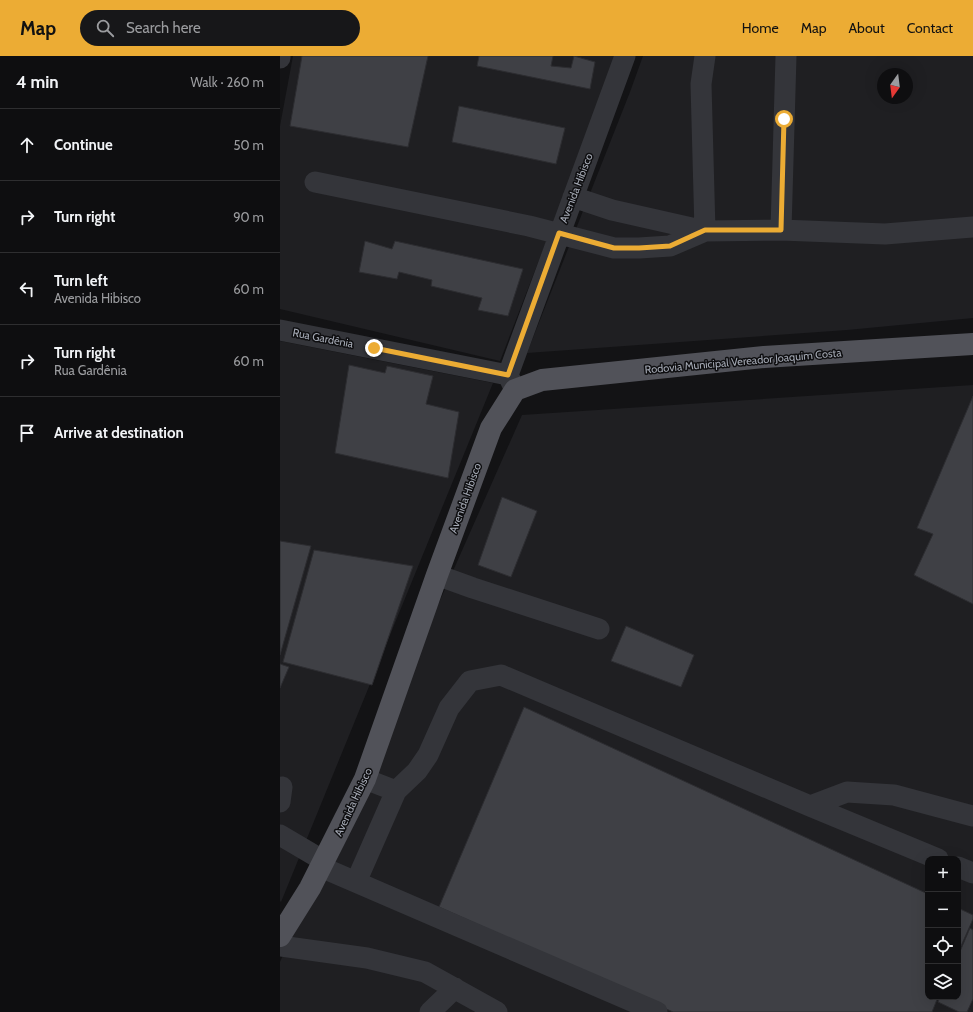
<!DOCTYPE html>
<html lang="en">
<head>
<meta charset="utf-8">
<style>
  body { margin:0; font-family:Cabin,sans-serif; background:#171719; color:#f1f3f6 }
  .controls { position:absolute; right:12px; bottom:12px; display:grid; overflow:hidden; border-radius:8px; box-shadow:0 4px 16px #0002 }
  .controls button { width:36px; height:36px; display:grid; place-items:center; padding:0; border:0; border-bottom:1px solid #2e2e30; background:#0e0e10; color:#f1f3f6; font:20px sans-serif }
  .compass { position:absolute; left:597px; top:12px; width:36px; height:36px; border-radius:50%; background:#0e0e10; box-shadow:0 4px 16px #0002; rotate:194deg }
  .stop { position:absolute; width:12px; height:12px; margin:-9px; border:3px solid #ecac34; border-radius:50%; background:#fff }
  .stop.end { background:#ecac34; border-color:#fff; box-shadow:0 1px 4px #0008 }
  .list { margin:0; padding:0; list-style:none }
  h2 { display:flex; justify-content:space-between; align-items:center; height:52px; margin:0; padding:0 16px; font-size:17px }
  h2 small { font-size:13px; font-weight:400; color:#9b9c9f }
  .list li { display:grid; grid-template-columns:26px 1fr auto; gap:12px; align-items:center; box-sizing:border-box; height:72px; padding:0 16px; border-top:1px solid #2e2e30 }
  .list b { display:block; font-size:15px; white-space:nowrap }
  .list p { margin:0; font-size:13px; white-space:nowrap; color:#9b9c9f }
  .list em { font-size:13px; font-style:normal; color:#9b9c9f }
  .icon { flex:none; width:22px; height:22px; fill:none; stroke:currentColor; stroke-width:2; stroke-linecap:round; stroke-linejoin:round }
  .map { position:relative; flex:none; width:693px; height:956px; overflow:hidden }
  header { display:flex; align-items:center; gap:24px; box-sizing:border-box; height:56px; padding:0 20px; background:#ecac34; color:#111 }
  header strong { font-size:19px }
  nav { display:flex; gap:22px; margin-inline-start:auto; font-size:14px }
  .search { width:280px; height:36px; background:#171719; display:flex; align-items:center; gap:10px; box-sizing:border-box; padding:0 14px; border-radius:22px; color:#9b9c9f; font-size:15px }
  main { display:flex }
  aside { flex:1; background:#0e0e10 }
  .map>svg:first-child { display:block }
  .built { fill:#1f1f22; fill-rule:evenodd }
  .building { fill:#3f4045; stroke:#2d2d31 }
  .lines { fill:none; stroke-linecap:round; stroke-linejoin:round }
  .minor { stroke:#34353a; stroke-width:21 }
  .major { stroke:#515259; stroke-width:22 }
  .route { stroke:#ecac34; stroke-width:5 }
  .labels { text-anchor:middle; stroke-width:3; stroke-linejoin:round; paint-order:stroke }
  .street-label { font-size:11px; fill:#a5aab5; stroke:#0e0e10 }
</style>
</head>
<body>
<header>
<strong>Map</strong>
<div class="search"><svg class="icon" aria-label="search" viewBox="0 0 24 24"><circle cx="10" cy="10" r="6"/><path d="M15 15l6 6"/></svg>Search here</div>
<nav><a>Home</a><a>Map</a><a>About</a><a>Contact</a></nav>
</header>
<main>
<aside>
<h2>4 min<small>Walk · 260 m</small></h2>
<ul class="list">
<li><svg class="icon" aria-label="ahead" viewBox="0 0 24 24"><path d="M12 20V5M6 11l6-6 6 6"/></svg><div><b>Continue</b></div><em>50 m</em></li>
<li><svg class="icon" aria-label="right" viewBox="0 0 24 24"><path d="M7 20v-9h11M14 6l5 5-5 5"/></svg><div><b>Turn right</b></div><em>90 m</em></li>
<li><svg class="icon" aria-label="left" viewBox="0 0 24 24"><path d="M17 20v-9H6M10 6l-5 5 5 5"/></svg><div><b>Turn left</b><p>Avenida Hibisco</p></div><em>60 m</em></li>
<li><svg class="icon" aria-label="right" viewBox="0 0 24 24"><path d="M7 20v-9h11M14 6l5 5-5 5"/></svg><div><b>Turn right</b><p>Rua Gardênia</p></div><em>60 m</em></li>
<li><svg class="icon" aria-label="arrive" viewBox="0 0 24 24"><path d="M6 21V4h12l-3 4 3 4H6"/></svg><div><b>Arrive at destination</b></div></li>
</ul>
</aside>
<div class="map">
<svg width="693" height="956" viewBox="0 0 693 956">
  <rect width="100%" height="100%" fill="#131315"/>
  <path class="built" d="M13,0H338L220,305L0,253V70Z
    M363,0H693V262L567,274L247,297L350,36ZM603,18H627V42H603Z
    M0,285L213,327L1,846L0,845Z
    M693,329V956H0V906L242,359ZM648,803H678V941H648Z"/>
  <path class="building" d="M22,0H148L128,91L10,70Z
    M199,0H273L271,10L291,12L294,0L315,6L310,33L197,10Z
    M179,50L285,72L276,108L172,86Z
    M85,185L112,193L115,185L243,213L228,260L198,254L202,242L151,230L152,224L119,216L117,223L79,216Z
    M69,309L105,317L107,310L153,320L146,348L179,356L168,422L55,397Z
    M693,340V548L634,519L653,478L637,472Z
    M222,441L257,455L231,521L198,509Z
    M0,485L31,490L0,599Z
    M34,494L133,510L92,629L3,606Z
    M346,570L414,599L401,631L331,605Z
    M0,608L9,611L0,632Z
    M244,651L648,838V941H658L652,956H393L159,851Z
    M678,852L693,859V863L678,897Z
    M690,872L693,874V943L687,956H679L658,946L660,941H678V900Z"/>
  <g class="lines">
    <path class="minor" d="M0,2V0
      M35,126L249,170L334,192H359L390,190L425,175L501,174L605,178L693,171
      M293,141L332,154L425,175L421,28L425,0
      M501,174L506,0
      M0,274L228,319
      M235,334L228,319L345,0
      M157,519L193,532L319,573
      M85,723L116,735
      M0,746L2,731
      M530,750L567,736L614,739L693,760
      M0,779L44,805
      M41,811L377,956
      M678,811L693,817
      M76,826L116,735L137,715L148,699L169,652L190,625L221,619L530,750L658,803
      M0,890L87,902L145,916L217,956
      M150,956L175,932"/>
    <path class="major" d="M0,880L30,832L85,723L157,519L211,372L235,334L262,324L484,301L693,288"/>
  </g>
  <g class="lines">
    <path class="route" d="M94,292L228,319L279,177L334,192H359L390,190L425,174H501L504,63"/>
  </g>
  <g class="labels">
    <g class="street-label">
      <text transform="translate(296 132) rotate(-69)" y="4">Avenida Hibisco</text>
      <text transform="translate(43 282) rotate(11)" y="4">Rua Gardênia</text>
      <text transform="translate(463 305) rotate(-5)" y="4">Rodovia Municipal Vereador Joaquim Costa</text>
      <text transform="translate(185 442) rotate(-70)" y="4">Avenida Hibisco</text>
      <text transform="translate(73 746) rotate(-65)" y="4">Avenida Hibisco</text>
    </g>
  </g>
</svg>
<div class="controls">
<button>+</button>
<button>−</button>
<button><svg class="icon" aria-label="locate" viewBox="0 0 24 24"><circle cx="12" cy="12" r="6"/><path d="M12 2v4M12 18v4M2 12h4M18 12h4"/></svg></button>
<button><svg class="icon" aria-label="layers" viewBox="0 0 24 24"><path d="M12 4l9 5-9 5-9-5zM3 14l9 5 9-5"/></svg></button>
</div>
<svg class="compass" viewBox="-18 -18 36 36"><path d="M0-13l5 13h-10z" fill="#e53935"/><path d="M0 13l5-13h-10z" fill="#9b9c9f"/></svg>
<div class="stop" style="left:504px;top:63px"></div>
<div class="stop end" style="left:94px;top:292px"></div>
</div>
</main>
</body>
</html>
